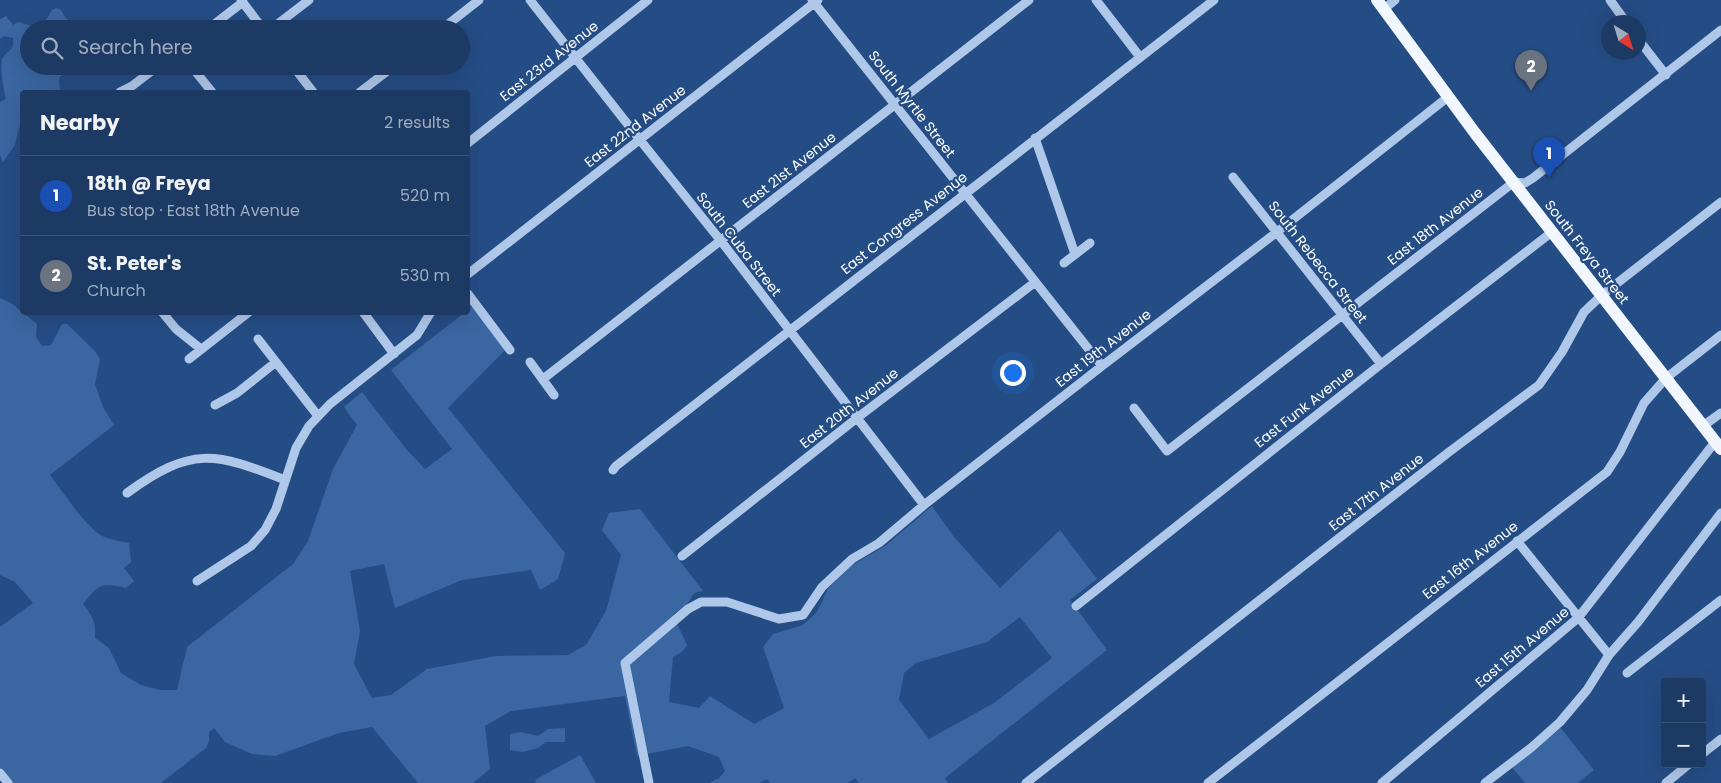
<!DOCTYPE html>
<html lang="en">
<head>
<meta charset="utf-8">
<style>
  body { margin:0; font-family:Poppins,sans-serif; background:#25416a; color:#f1f3f6 }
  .controls { position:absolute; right:15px; bottom:15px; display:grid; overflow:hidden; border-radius:5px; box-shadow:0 5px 20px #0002 }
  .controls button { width:45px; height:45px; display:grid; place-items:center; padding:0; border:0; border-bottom:1px solid #3a5478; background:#1c3a64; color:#f1f3f6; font:25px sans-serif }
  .compass { position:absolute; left:1601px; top:15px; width:45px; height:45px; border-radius:50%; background:#1c3a64; box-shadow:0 5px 20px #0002; rotate:142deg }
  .you { position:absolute; left:1012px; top:372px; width:18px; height:18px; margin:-12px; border:4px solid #fff; border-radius:50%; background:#1a73e8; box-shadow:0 0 0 8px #1a73e833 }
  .badge { display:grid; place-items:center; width:32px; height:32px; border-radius:50%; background:#8bbbb9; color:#fff; font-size:16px; font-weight:700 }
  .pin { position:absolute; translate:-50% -41px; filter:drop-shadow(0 1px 2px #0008) }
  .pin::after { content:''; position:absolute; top:26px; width:18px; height:15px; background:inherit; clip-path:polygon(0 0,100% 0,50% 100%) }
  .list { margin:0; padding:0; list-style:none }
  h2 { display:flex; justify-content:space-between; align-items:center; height:65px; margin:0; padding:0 20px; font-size:21px }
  h2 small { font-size:16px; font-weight:400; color:#a0adbf }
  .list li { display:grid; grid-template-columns:32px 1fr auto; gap:15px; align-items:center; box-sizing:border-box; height:80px; padding:0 20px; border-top:1px solid #3a5478 }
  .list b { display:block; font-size:19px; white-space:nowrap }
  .list p { margin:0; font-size:16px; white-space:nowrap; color:#a0adbf }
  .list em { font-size:16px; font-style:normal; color:#a0adbf }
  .icon { flex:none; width:28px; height:28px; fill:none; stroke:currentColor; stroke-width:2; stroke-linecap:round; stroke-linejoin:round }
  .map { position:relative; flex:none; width:1721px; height:783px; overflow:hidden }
  .search { position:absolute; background:#1c3a64; box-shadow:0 5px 20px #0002; left:20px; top:20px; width:450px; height:55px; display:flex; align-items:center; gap:12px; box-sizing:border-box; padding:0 18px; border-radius:28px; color:#a0adbf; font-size:19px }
  .panel { position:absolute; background:#1c3a64; box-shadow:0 5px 20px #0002; left:20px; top:90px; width:450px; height:225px; border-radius:5px }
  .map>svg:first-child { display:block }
  .green { fill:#3a66a1; fill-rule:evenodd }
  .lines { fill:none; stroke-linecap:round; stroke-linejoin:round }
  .minor { stroke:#afc7e8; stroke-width:9 }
  .major { stroke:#f2f6fe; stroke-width:12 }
  .labels { text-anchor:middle; stroke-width:4.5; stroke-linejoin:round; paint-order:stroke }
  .street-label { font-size:14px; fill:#fff; stroke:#254d85 }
</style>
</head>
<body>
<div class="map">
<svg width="1721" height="783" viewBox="0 0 1721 783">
  <rect width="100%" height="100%" fill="#254d85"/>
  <path class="green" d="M56,8L60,9L74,29H29V66H74L59,78L60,92H22V121L18,131L15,145L3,162L0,155V102L6,99C3,88 0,69 2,59C5,54 10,51 13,46V38L4,36L0,39V19L6,16L13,25L18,22L35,27L44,24L52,10Z
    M0,298L11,303L37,324L36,337L42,346L51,345L62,324H67L95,351L100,359L95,384L103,407L114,425L50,475C63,492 85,526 102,536C111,540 120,541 129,543L131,562L124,568L134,581L126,588C101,582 99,584 83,604C93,617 96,622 95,638L109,648L121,673L141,685L160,690H177L187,647L293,564L308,541L333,469L357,425L344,407L362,392L407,450L425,469L452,449L391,370L464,313L468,312V310L473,306L506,349L448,408L565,553L558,579L540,590L531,570L462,580L395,608L384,564L350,571L360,631L354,664L372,698L391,695L427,669L496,656L568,655L586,645L606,611L621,555L602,530L609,513L640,509L703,591C691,593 694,595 687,604C683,608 677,611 673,615L687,645L682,652L673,657L669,702L699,708L710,696L754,724L784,708L763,647L773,634L803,625L817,612L828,589L847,568L885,546L932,506L954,537L1000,588L1060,530L1097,579L1070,600L1107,650L945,778L948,783H859L855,778L848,783H770L767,779L760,783H709L719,778L725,771L719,757L688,746L637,756L625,696L511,711L485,726L490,769L473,783H418L372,727L339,733L275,756L252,754L225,742L214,728L209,732V741L206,748L161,783H12L0,767V627L33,603L15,582L0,575ZM1020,617L1052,658L994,703L929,739L899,700L904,673L916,663L987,642Z
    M1560,727L1594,770L1578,783H1525L1511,766L1537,749Z
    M565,728V742H546L538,748L522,752L510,750V734L521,732L538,736L548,729Z
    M580,755L596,783H536L535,780Z"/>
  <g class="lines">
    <path class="minor" d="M241,0L263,29
      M530,0L640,140L721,241L924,505
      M812,0L1102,366
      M1096,0L1140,57
      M1610,0L1626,22
      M1384,9L1395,0
      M208,29L243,2
      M271,29L309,0
      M442,29L479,0
      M1638,39L1666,75
      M191,66L212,92
      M293,66L313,92
      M120,92L132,86L158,66
      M360,92L394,66
      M1035,138L1075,254
      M468,143L648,0
      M1233,177L1381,364
      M1064,263L1090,243
      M468,274L818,0
      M468,294L510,350
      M162,312L176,329L201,349
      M363,312L394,354
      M258,339L318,416
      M189,359L249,312
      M530,362L554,395
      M543,379L1029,0
      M215,405L237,393L276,362
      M1134,408L1167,451L1514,182L1525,183L1533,178L1721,30
      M1703,426L1721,413
      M613,470L616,466L1214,0
      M127,493C192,446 214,452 285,480
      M1517,541L1609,655
      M682,556L857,418L1034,283
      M197,581L251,546L265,530L276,509L296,448L309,426L330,404L417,335L431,312
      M1076,606L1381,364L1552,232
      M1627,673L1721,600
      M1702,754L1721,739
      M0,773L8,783
      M649,783L625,663L688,609L701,602H727L779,619L803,615L822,587L852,559L879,543L924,505L1102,366L1277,232L1448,97
      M1026,783L1449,452L1539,385L1562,352L1584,312L1602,295L1721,202
      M1208,783L1607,472L1620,452L1644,403L1666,378L1721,335
      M1382,783L1578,618L1715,442
      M1485,783L1532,747L1560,722L1587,690L1609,655L1638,622L1721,513
      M1666,783L1689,764"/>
    <path class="major" d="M1377,0L1475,133L1721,449"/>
  </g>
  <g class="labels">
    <g class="street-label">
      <text transform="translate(549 61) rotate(-38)" y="5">East 23rd Avenue</text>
      <text transform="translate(912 104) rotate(52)" y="5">South Myrtle Street</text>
      <text transform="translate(635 126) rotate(-38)" y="5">East 22nd Avenue</text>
      <text transform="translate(789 170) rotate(-38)" y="5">East 21st Avenue</text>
      <text transform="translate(904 223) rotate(-38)" y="5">East Congress Avenue</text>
      <text transform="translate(1435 226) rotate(-38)" y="5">East 18th Avenue</text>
      <text transform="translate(739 244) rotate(52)" y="5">South Cuba Street</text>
      <text transform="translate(1587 252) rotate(52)" y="5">South Freya Street</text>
      <text transform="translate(1318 262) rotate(52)" y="5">South Rebecca Street</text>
      <text transform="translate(1103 348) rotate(-38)" y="5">East 19th Avenue</text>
      <text transform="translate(1304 407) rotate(-38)" y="5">East Funk Avenue</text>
      <text transform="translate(849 408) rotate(-38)" y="5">East 20th Avenue</text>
      <text transform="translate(1376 492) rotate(-38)" y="5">East 17th Avenue</text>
      <text transform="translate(1470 560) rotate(-38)" y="5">East 16th Avenue</text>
      <text transform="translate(1522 647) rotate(-40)" y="5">East 15th Avenue</text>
    </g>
  </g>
</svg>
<div class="controls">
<button>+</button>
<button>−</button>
</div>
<svg class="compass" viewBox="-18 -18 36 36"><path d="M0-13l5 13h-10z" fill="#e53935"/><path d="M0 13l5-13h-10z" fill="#a0adbf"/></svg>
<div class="you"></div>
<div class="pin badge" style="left:1549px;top:178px;background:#1a4fb4">1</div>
<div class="pin badge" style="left:1531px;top:91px;background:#6b7280">2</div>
<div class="search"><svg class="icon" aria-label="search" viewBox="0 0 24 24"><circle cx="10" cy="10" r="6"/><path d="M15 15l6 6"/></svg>Search here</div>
<section class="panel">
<h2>Nearby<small>2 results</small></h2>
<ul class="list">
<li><span class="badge" style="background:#1a4fb4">1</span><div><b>18th @ Freya</b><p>Bus stop · East 18th Avenue</p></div><em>520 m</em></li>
<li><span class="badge" style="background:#6b7280">2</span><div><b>St. Peter's</b><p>Church</p></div><em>530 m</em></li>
</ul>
</section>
</div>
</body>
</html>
